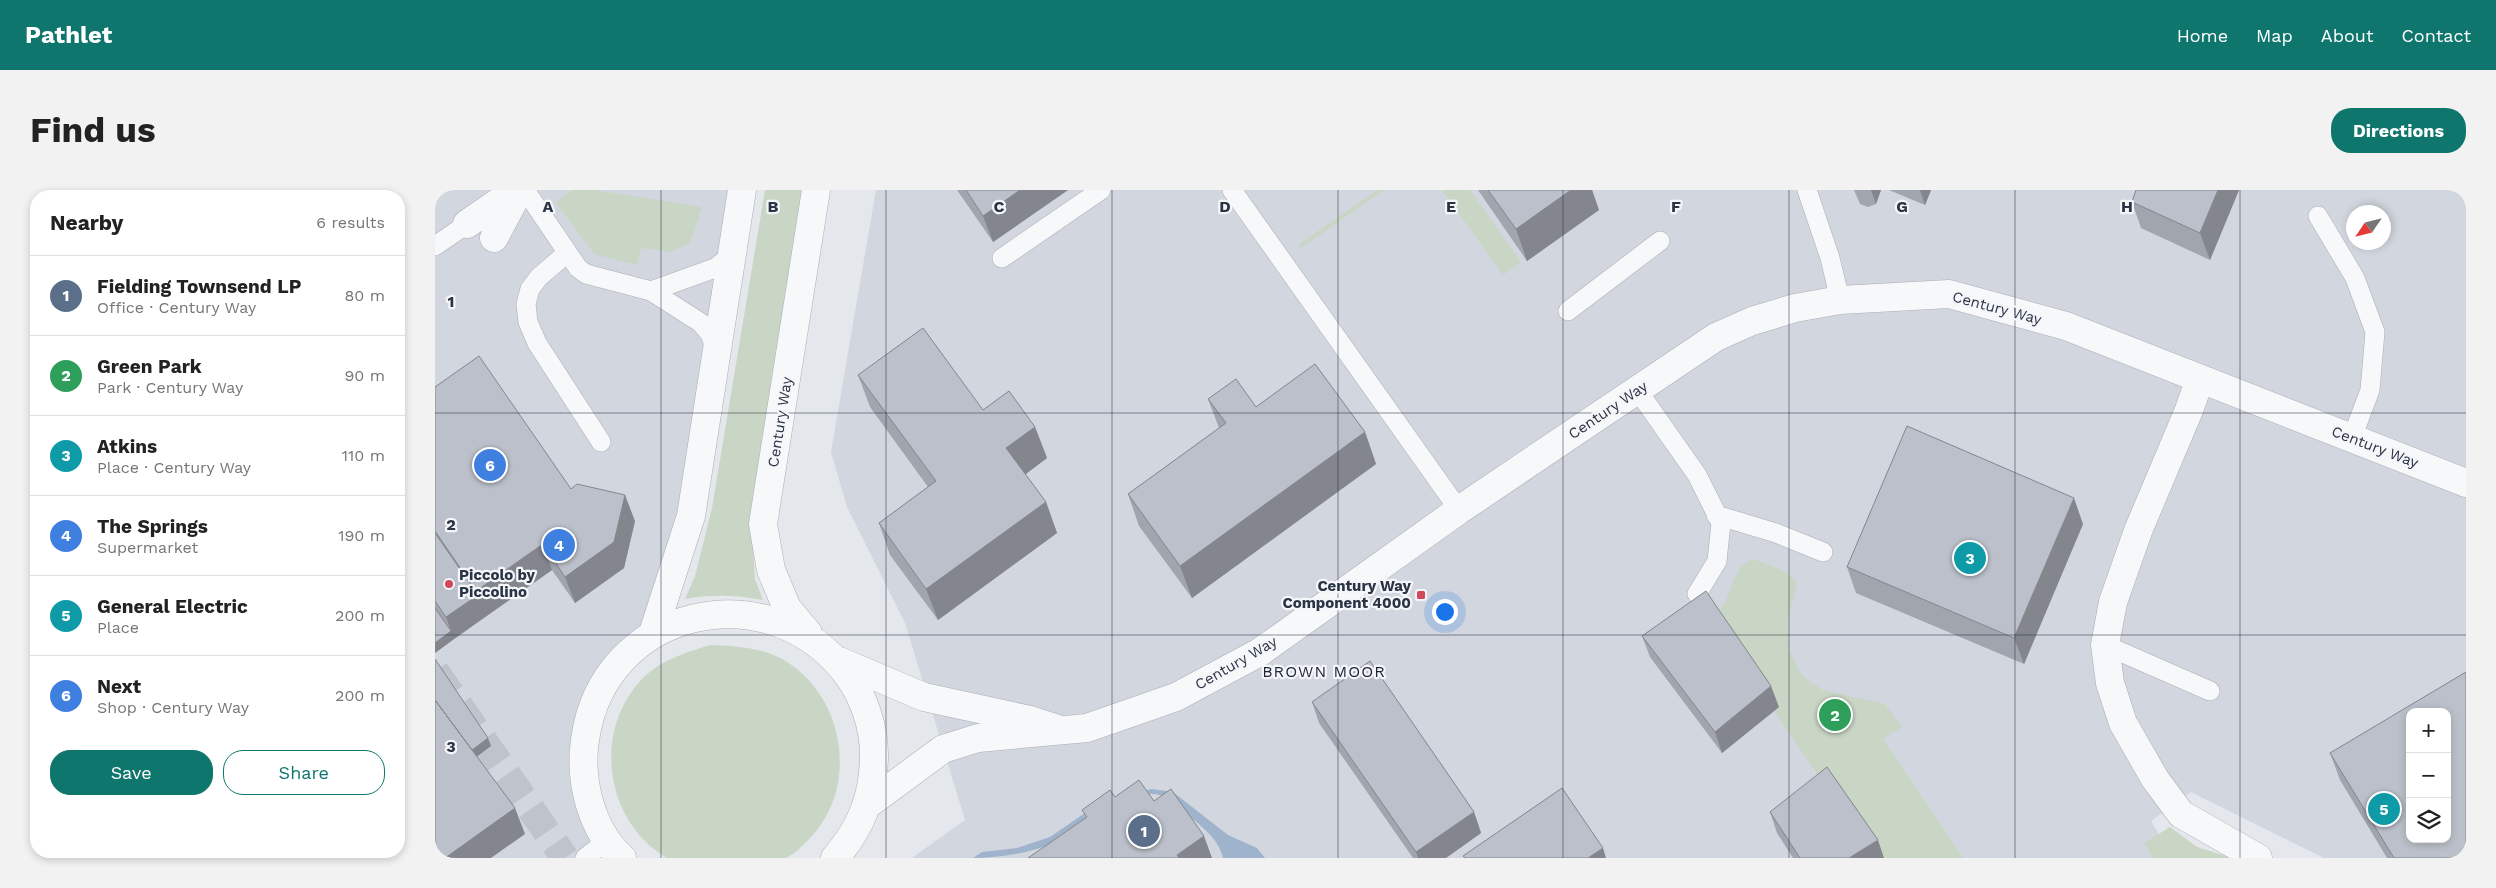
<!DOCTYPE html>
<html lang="en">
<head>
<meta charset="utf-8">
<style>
  body { margin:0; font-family:"Work Sans",sans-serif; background:#f2f2f2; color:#222 }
  .controls { position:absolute; right:15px; bottom:15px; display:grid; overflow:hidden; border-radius:10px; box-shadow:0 2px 8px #0003 }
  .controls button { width:45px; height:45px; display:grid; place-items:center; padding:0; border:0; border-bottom:1px solid #e0e0e0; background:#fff; color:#222; font:25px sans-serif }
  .compass { position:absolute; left:1911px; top:15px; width:45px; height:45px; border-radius:50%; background:#fff; box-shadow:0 2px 8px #0003; rotate:235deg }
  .you { position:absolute; left:1009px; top:421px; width:18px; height:18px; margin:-12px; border:4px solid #fff; border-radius:50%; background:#1a73e8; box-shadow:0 0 0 8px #1a73e833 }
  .badge { display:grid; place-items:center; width:32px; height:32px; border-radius:50%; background:#0f766e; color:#fff; font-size:16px; font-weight:700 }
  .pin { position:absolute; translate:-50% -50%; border:2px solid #fff; box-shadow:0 1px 5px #0006 }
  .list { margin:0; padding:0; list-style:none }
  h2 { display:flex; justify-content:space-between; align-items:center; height:65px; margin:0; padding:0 20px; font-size:21px }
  h2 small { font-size:16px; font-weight:400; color:#767676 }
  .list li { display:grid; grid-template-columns:32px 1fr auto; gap:15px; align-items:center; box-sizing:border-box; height:80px; padding:0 20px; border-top:1px solid #e0e0e0 }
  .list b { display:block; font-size:19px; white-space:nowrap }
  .list p { margin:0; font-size:16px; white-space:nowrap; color:#767676 }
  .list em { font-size:16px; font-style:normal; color:#767676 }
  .actions { display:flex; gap:10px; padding:15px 20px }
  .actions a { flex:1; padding:11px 0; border:1px solid #0f766e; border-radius:20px; text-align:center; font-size:18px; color:#0f766e }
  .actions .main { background:#0f766e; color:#fff }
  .icon { flex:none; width:28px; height:28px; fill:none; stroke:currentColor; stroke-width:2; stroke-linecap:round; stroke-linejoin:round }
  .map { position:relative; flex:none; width:2031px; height:668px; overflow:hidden; border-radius:20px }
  header { display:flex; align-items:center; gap:30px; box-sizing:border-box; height:70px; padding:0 25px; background:#0f766e; color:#fff }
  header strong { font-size:24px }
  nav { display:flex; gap:28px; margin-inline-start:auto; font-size:18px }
  .intro { display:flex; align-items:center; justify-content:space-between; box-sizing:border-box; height:120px; padding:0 30px }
  h1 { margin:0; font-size:35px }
  .button { padding:12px 22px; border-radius:20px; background:#0f766e; color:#fff; font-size:18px; font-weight:700 }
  main { display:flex; gap:30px; padding:0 30px }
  aside { flex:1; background:#fff; border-radius:20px; box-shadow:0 2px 8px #0003 }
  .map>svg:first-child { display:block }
  .built { fill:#d2d6de; fill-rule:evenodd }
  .green { fill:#c9d6c5 }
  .water { fill:#9fb4cc }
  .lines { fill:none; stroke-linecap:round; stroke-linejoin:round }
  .pedestrian-tunnel { stroke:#bfc3cb; stroke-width:28; stroke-dasharray:28 14; stroke-linecap:butt }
  .service-casing { stroke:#a9aeb7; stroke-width:20 }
  .pedestrian-casing { stroke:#a9aeb7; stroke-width:29 }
  .minor-casing { stroke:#a9aeb7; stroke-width:29 }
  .service { stroke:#f7f8fa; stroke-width:19 }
  .pedestrian { stroke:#f7f8fa; stroke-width:28 }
  .minor { stroke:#f7f8fa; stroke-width:28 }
  .wall { fill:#a1a5ae }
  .shaded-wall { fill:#83868d }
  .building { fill:#bbc0ca; stroke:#83868d; fill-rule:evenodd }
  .grid { fill:none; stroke:#2b3445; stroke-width:1; stroke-opacity:0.55 }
  .poi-dot { fill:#d1495b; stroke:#f4f6f9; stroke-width:2 }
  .labels { text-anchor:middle; stroke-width:4.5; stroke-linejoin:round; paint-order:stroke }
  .street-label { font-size:15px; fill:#2b3445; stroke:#f4f6f9 }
  .poi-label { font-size:15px; font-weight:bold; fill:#2b3445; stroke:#f4f6f9; text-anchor:start }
  .neighbourhood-label { font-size:16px; letter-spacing:1px; fill:#1d2536; stroke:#f4f6f9 }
  .grid-label { font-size:16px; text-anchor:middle; font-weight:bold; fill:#2b3445; stroke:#f4f6f9; stroke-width:4.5; stroke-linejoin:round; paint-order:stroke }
</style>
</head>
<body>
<header>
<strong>Pathlet</strong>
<nav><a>Home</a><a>Map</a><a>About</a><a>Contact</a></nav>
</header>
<div class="intro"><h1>Find us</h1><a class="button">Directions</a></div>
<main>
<aside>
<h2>Nearby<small>6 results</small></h2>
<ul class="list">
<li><span class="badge" style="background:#5c6f8a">1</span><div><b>Fielding Townsend LP</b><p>Office · Century Way</p></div><em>80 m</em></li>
<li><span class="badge" style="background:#2e9e5b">2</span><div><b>Green Park</b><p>Park · Century Way</p></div><em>90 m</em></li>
<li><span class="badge" style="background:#0f9aa8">3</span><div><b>Atkins</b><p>Place · Century Way</p></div><em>110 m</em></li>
<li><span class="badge" style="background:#3f7fe0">4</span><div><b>The Springs</b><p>Supermarket</p></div><em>190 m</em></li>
<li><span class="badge" style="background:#0f9aa8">5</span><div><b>General Electric</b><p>Place</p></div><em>200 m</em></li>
<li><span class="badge" style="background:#3f7fe0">6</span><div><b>Next</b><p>Shop · Century Way</p></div><em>200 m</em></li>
</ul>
<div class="actions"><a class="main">Save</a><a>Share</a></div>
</aside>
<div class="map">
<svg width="2031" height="668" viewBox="0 0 2031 668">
  <rect width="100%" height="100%" fill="#e4e7ec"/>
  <path class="built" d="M0,0H307L256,326L147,568L187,668H0Z
    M441,0H2031V668H1889L1756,602L1716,631L1738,668H477L530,630L470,433L412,317L396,262ZM1918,22H1948V52H1918ZM1975,522H2012V649H1975Z"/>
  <path class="green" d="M137,0H160L267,17L255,53L235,62L206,58L202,75L162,65L157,61L121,13Z
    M330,0H372L317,342L320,389L328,410C300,405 278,404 250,409L260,386L277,318Z
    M942,0H949L866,58L863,55Z
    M1007,0H1035L1086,72L1068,85Z
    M1318,369L1352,382L1362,392L1353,431L1354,460L1367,486L1388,500L1450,514L1467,537L1448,549L1528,668H1440L1277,431L1290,412L1305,377Z
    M275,455C300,456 326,457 349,470C410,506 425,598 374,649C367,656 360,664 351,668H232C170,632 157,542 207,489C226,470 250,463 275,455Z
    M1735,637L1762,657L1797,668H1718L1709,653Z"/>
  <path class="water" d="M717,599L738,602L793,645L822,658L830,668H788C784,651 772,641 759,630C748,619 735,605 718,604C687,602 648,638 620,652C597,663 564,668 538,668L547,662L582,658L615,647L663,614L694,603Z"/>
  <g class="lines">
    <path class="pedestrian-tunnel" d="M0,481L130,668"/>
    <g class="service-casing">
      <path id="service" d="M90,0L143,78L151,84L216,101L266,133L275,144L281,160
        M797,0L1024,320
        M1372,0L1395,68L1405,110
        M1883,26L1920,88L1940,142L1935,200L1917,248
        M0,56L32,34
        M132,63L104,87L95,99L91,114L93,132L102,153L166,252
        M567,68L666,0
        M216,101L280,78L297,65
        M1133,121L1225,51
        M1203,201L1262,285L1286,333L1282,371L1262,404
        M1281,325L1341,343L1388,362
        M1670,455L1775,501
        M150,668L173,650"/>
    </g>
    <g class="pedestrian-casing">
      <path id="pedestrian" d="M32,34L81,0
        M59,48L84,1"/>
    </g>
    <g class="minor-casing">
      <path id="minor" d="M1765,189L1754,220L1703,341L1678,412L1670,455L1675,493L1688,533L1720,589L1746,624L1823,668
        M218,443L256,326L307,0
        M373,443L352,418L336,380L328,334L381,0
        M404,471L489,507L595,530L620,538
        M432,615L508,559L543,548L652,538L741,507L825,462L1024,320L1281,147L1317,131L1360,118L1405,110L1514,104L1631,136L2031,293
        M187,668C156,640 144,590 150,550C168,418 333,380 412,484C429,507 439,537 439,565C439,606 426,638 400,668"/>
    </g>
    <use href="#service" class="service"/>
    <use href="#pedestrian" class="pedestrian"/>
    <use href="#minor" class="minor"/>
  </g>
  <path class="wall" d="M522,0H633L558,52Z
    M1043,0H1157L1164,20L1092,71Z
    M1419,0H1446L1441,14L1433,17L1425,14Z
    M1454,0H1496L1490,15Z
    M1804,0L1775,70L1706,38L1697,12Z
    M423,185L548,220L600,237L612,268L590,284L611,312L622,343L503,430L455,365L444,333L493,297L435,217Z
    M0,197L136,299L200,331L189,378L140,413L117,380L19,449L0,463Z
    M773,209L821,217L930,242L941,274L757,408L704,336L693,304L784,238Z
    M1648,334L1589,474L1421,403L1412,377Z
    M1207,446L1344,517L1287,563L1215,467Z
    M877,512L1039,622L1046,643L1011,668H978L884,533Z
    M1895,563L2031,668H1952L1905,590Z
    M1335,622L1449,668H1358L1342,643Z"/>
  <path class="shaded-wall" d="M585,0H633L558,52L548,26Z
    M1136,0H1157L1164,20L1092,71L1081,39Z
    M1436,0H1446L1441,14Z
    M1485,0H1496L1490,15Z
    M1783,0H1804L1775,70L1765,43Z
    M600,237L612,268L583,290L571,258Z
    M930,242L941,274L757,408L745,376Z
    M190,305L200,331L189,378L140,413L130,387Z
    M1639,308L1648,334L1589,474L1579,448Z
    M611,312L622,343L503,430L491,399Z
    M108,354L117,380L19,449L0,463V453L16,441L11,427L43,405L41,401Z
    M1336,496L1344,517L1287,563L1280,542Z
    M53,548L56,556L36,571L33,563Z
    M80,618L90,644L56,668H10Z
    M1039,622L1046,643L1011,668H983L981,662Z
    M769,646L777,668H743L742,665Z
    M1443,650L1449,668H1414Z
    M1168,658L1171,668H1153Z"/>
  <path class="building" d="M531,0H585L548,26Z
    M1053,0H1136L1081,39Z
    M1701,0H1783L1765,43L1697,12Z
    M488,138L548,220L574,201L600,237L571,258L611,312L491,399L444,333L501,291L423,185Z
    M44,166L136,299L142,294L190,305L179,352L130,387L108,354L41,401L0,341V197Z
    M880,174L930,242L745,376L693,304L791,233L773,209L801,189L821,217Z
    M1472,236L1639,308L1579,448L1412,377Z
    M0,343L43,405L11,427L0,411Z
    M1271,401L1336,496L1280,542L1207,446Z
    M0,418L16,441L0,453Z
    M0,469L53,548L37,560L0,510Z
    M935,471L1039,622L981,662L877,512Z
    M2031,482V668H1959L1895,563ZM1975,522H2012V649H1975Z
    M0,510L80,618L10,668H0Z
    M1392,577L1443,650L1414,668H1365L1335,622Z
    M704,590L719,611L736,599L769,646L742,665L744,668H593L652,627L647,620L675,600L680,607Z
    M1127,598L1168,658L1153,668H1030L1028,666Z"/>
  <path class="grid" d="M226,0V668M451,0V668M677,0V668M903,0V668M1128,0V668M1354,0V668M1580,0V668M1805,0V668M0,223H2031M0,445H2031"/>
  <g class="poi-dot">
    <circle cx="14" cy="394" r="5"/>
    <rect x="981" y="400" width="10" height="10" rx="2.5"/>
  </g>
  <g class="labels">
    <g class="street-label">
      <text transform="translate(1562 118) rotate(15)" y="5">Century Way</text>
      <text transform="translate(1173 220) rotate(-34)" y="5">Century Way</text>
      <text transform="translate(345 232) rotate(-81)" y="5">Century Way</text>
      <text transform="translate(1940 257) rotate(21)" y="5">Century Way</text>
      <text transform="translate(801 473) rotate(-30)" y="5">Century Way</text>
    </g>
    <g class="poi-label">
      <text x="24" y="390">Piccolo by<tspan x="24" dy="17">Piccolino</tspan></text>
      <text x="976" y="401" text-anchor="end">Century Way<tspan x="976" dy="17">Component 4000</tspan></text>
    </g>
    <g class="neighbourhood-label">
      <text x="889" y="487">BROWN MOOR</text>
    </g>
  </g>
  <g class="grid-label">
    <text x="113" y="22">A</text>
    <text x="338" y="22">B</text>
    <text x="564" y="22">C</text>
    <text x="790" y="22">D</text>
    <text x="1016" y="22">E</text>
    <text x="1241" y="22">F</text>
    <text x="1467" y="22">G</text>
    <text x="1692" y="22">H</text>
    <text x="16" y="117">1</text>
    <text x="16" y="340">2</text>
    <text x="16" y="562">3</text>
  </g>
</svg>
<div class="controls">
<button>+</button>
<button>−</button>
<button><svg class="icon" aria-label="layers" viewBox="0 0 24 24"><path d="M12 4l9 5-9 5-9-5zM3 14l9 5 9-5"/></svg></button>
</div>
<svg class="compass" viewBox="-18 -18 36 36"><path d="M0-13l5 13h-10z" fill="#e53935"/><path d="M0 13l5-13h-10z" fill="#767676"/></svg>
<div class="you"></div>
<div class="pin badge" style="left:709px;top:641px;background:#5c6f8a">1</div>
<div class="pin badge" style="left:1400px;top:525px;background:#2e9e5b">2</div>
<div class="pin badge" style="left:1535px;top:368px;background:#0f9aa8">3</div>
<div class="pin badge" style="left:124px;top:355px;background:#3f7fe0">4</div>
<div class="pin badge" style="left:1949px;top:619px;background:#0f9aa8">5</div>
<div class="pin badge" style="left:55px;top:275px;background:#3f7fe0">6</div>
</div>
</main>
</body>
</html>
